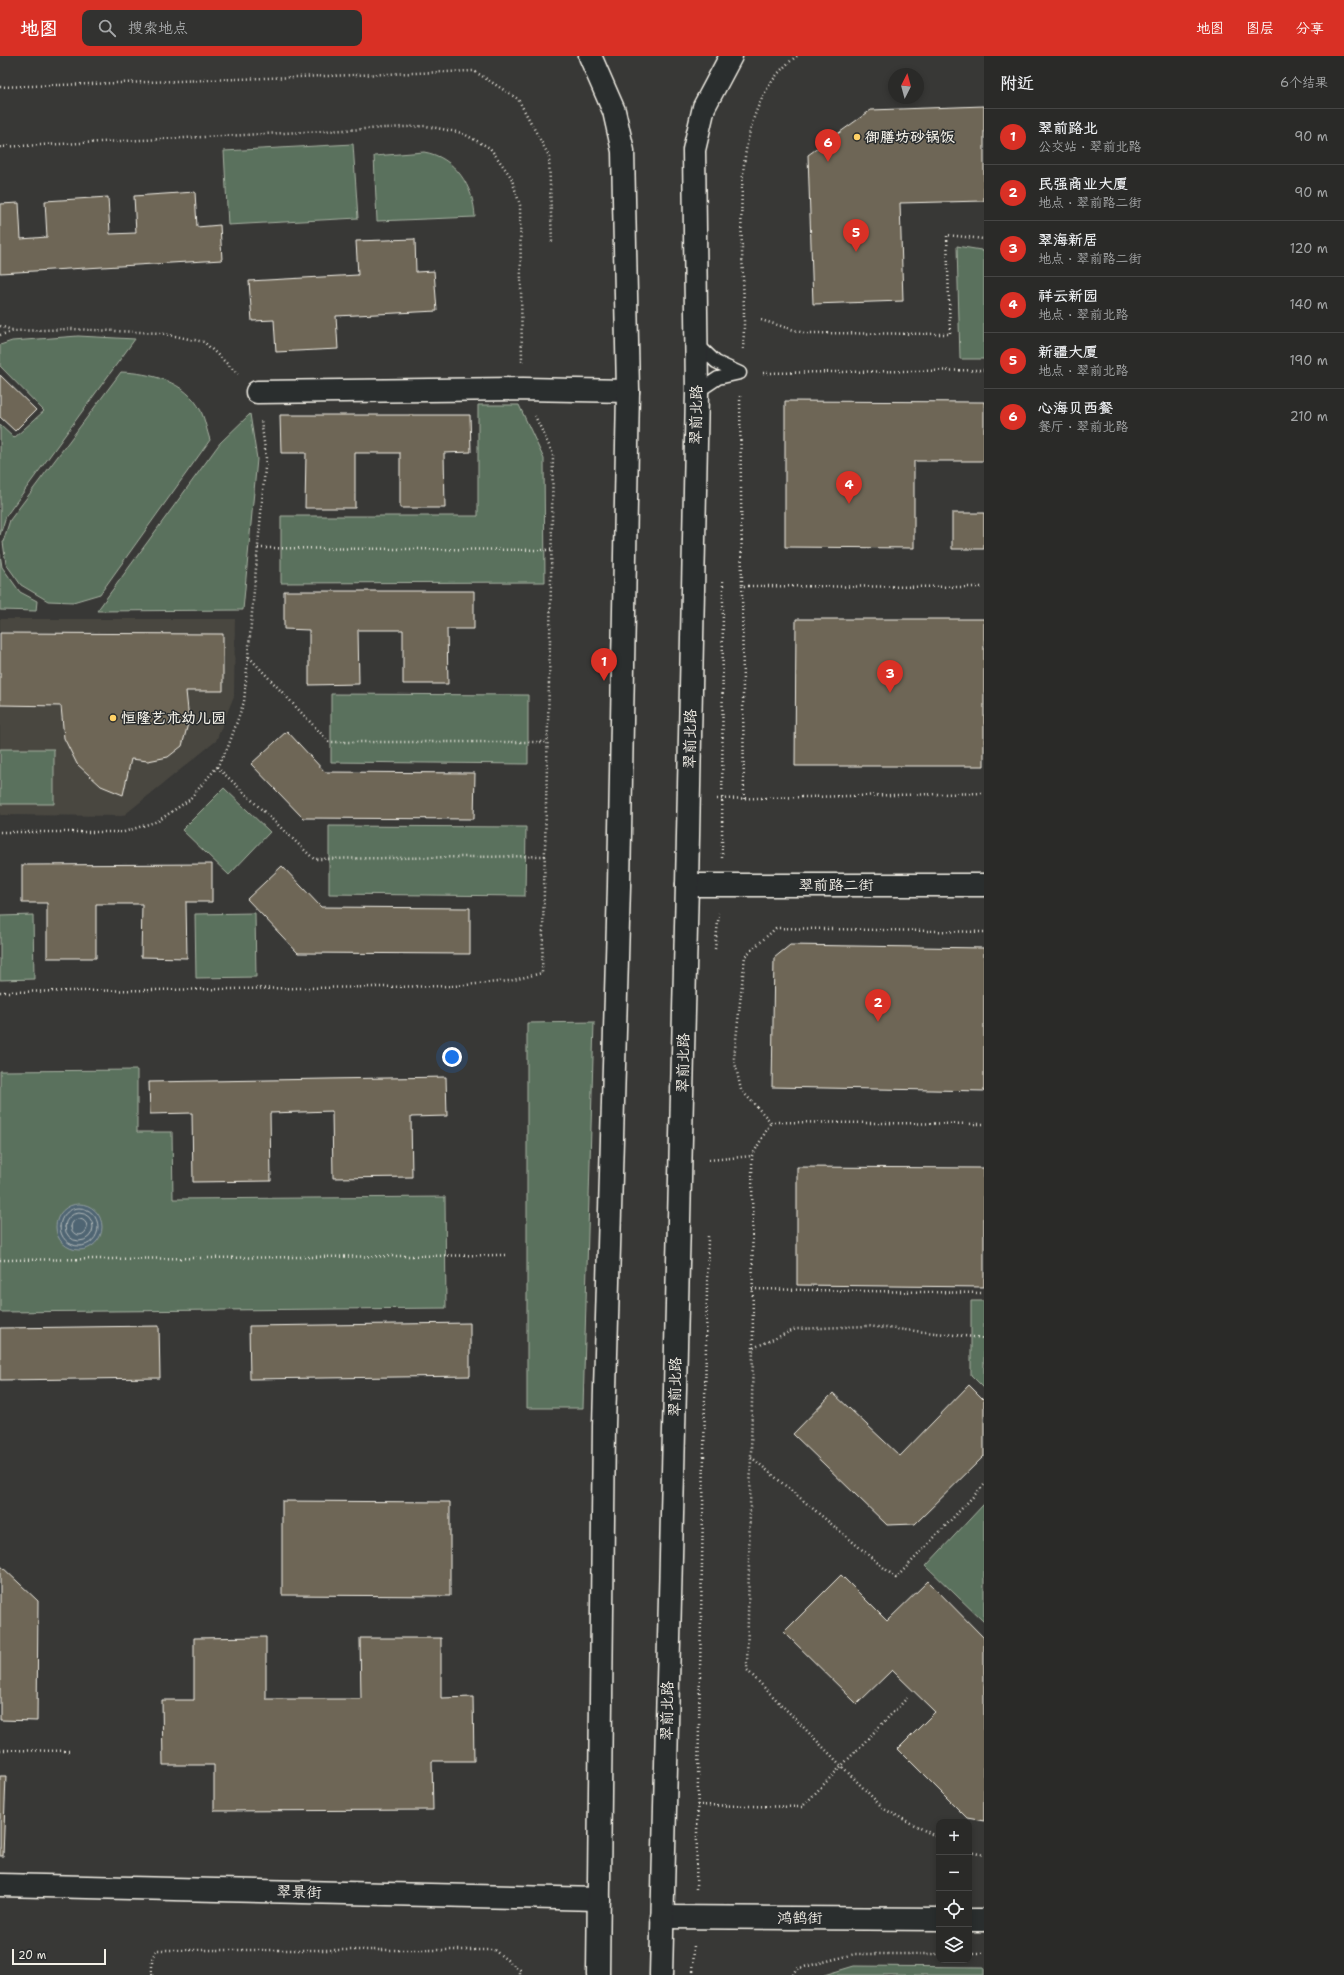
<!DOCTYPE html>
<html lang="zh">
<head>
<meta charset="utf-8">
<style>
  body { margin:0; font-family:"Shantell Sans","LXGW WenKai TC",sans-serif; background:#323230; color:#f1f3f6 }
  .controls { position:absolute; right:12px; bottom:12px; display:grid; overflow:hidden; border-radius:8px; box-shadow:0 2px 6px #0003 }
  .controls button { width:36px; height:36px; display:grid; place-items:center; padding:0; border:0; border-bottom:1px solid #464645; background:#2a2a28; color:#f1f3f6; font:20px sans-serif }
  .compass { position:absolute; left:888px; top:12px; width:36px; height:36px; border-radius:50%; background:#2a2a28; box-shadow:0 2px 6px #0003; rotate:6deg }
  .scale { position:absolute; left:12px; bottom:10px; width:94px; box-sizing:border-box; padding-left:4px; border:2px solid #f4f1e8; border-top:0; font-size:11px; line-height:14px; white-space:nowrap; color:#f4f1e8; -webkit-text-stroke:3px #2a2d2e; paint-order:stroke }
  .you { position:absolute; left:452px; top:1001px; width:14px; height:14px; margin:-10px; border:3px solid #fff; border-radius:50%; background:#1a73e8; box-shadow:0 0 0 6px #1a73e833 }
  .badge { display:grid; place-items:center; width:26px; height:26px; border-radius:50%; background:#d93025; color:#fff; font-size:13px; font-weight:700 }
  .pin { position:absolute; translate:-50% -33px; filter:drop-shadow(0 1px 2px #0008) }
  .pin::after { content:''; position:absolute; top:21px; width:14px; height:12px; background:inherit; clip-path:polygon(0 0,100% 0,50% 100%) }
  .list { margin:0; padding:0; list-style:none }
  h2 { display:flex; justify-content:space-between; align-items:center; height:52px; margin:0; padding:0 16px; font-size:17px }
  h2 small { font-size:13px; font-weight:400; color:#a5a7a8 }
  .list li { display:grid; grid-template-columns:26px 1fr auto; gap:12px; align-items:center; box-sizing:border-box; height:56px; padding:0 16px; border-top:1px solid #464645 }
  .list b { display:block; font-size:15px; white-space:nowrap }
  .list p { margin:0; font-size:13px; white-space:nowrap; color:#a5a7a8 }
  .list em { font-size:13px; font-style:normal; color:#a5a7a8 }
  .icon { flex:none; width:22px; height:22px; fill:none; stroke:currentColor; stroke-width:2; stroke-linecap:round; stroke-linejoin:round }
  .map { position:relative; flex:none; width:984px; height:1919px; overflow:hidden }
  header { display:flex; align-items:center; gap:24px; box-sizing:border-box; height:56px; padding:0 20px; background:#d93025; color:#fff }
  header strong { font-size:19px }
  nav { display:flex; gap:22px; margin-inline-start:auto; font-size:14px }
  .search { width:280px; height:36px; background:#323230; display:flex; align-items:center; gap:10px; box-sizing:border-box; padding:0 14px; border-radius:8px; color:#a5a7a8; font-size:15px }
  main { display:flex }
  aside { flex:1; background:#2a2a28 }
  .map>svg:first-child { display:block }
  .built { fill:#484640 }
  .green { fill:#5a715d; stroke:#a7b1a2 }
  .water { fill:#4f6573; stroke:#919da2 }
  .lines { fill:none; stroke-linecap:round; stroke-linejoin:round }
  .shore { stroke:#b2b9b9; stroke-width:1 }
  .building { fill:#6e6656; stroke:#f4f1e8 }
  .service-casing { stroke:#f4f1e8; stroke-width:15 }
  .minor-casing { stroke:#f4f1e8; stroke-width:25 }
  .secondary-casing { stroke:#f4f1e8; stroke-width:25 }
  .path { stroke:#f4f1e8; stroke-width:2.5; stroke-dasharray:1 3; stroke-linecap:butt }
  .service { stroke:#2a2d2e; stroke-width:12 }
  .minor { stroke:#2a2d2e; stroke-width:22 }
  .secondary { stroke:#2a2d2e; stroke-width:22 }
  .poi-dot { fill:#ffd166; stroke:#2a2d2e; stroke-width:1.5 }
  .labels { text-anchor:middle; stroke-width:3; stroke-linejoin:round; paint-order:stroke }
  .poi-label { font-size:15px; font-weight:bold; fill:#f4f1e8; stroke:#2a2d2e; text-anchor:start }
  .street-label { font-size:15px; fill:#f4f1e8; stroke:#2a2d2e }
</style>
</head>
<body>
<header>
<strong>地图</strong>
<div class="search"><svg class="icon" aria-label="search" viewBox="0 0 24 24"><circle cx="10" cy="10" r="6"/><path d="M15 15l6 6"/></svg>搜索地点</div>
<nav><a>地图</a><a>图层</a><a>分享</a></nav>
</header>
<main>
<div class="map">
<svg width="984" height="1919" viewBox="0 0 984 1919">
  <rect width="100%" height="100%" fill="#383836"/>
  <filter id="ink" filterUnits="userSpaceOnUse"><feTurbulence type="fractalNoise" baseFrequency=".025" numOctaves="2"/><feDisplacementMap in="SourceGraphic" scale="8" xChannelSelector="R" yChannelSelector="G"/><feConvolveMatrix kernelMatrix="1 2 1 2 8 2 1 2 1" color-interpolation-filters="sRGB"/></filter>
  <g filter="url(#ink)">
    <path class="built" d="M0,563H235L234,640L216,685L123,760L0,759Z"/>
    <path class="green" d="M353,88L358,162L228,169L224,95Z
      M424,96C455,101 474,131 475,161L377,165L374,100Z
      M957,190L981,194L984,197V303H960Z
      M78,280L135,283L6,460L0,479V369L14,382L44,355L0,310V289L12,285Z
      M121,316C150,317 186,325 201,355C205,364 207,375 210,384L100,538L73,546L48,545L21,529L6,508L3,486L10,464Z
      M478,349H519L544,403L545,526L281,527V460H478Z
      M250,358L257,403L243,554L97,555L220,387Z
      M0,498L2,511L20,536L37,545L36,555L0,554Z
      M331,638L528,639V708L331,706Z
      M0,693H54V748H0Z
      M224,732L270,776L229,819L182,774Z
      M329,770L526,771L525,840L329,838Z
      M255,857L256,921L196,922L195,858Z
      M33,859L34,923L0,924V860Z
      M594,966L583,1352H527V967Z
      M137,1014V1076H172L173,1143L445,1141L446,1252L0,1256V1015Z
      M971,1245H984V1332L971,1319Z
      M984,1448V1566L926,1510Z
      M854,1910L984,1911V1919H824Z"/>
    <path class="water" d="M56 1171a23 23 0 1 1 46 0a23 23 0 1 1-46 0Z"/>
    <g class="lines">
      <path class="shore" d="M60 1171a19 19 0 1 1 38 0a19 19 0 1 1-38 0Z
        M65 1171a14 14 0 1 1 28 0a14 14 0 1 1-28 0Z
        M71 1171a8 8 0 1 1 16 0a8 8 0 1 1-16 0Z"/>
    </g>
    <path class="building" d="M984,50V145L900,147L903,245L813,248L808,99L871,54Z
      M195,136L197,171L220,169L222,204L0,217V148L19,147L21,183L47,181L45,145L108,141L110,178L136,177L134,140Z
      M415,183L416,216L434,215L437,255L336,260L338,293L276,296L274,264L252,265L249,225L358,219L356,185Z
      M0,319L36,354L15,375L0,361Z
      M785,345L984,346V405H914V492L785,491Z
      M280,359H470L471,396L444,397L445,452H400V397H355V452H305L306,397H281Z
      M952,457H984V493H952Z
      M284,535H474V573H447L448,628H403V574H358L359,628L309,629V574L284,573Z
      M796,563H984V710H795Z
      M0,577L223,578V635H186L189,664L182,690L168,701L148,705L131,703L123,739L101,730L77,708L64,682L61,650L0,649Z
      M287,675L325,716L475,717L474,763L303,762L251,708Z
      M212,808V846H186L187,902L141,901L142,848H96V902H47V847H22V809Z
      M282,810L321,851L470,852V898L298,897L247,843Z
      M790,889L984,892V1035L772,1031L774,902Z
      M446,1021L447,1060L411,1061L412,1121L333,1122L332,1055L270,1057L271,1125L193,1126L192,1057L150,1058L149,1026Z
      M797,1111L984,1112V1231L797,1229Z
      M470,1267V1320L250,1323L249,1270Z
      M159,1270L160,1322L0,1324V1272Z
      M969,1329L984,1344V1400L915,1468L887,1469L793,1378L833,1337L900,1400Z
      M282,1445L450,1446V1540L282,1539Z
      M0,1509L38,1545L37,1665L0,1664Z
      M841,1519L887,1565L928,1525L984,1582V1765L967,1762L898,1693L935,1656L892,1614L857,1648L784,1576Z
      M266,1581V1643H361L360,1582H441V1642L473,1641L474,1705H432L433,1754L214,1755V1709H163L162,1644H194V1582Z
      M0,1720H6L3,1800H0Z"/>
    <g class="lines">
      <g class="service-casing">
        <path id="service" d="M696,287L716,306L740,317
          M697,336L718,322L740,317"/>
      </g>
      <g class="minor-casing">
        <path id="minor" d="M257,336L523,333L628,335
          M687,829H984
          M0,1829L599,1843
          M662,1861L939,1863
          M969,1864H984"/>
      </g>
      <g class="secondary-casing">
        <path id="secondary" d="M590,0L614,55L623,95L628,335L619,830L604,1370L598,1919
          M661,1919L687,829L697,336L694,94L704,51L731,0"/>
      </g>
      <path class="path" d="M0,31L474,15L518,43L549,100L552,187
        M0,91L426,70L462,77L490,92L511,121L520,149L522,306
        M761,264L804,277L950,278L947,179L984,183
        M0,270L15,275
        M0,279L15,275L71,273L160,277L204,286L238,318
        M743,293C750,205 715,60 797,0
        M763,317L984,314
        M740,340L742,530L984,531
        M258,492L551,494
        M742,530L744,743
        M249,601L329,686H547
        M217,711L314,803L545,800
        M717,743L984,737
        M0,776H124L158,765L189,744L217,711L228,691L244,646L266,401L261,364
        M722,802L723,525
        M984,876L776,872L745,900L734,1002L741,1034L771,1066L984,1068
        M715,893L719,857
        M0,936L454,930L509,925L542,917L550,584L553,398L535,360
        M709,1104L752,1100
        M0,1204L505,1199
        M752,1233L984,1237
        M753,1292L752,1100L771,1066
        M751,1401L896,1522L984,1429
        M0,1694L70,1695
        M697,1749L802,1751L907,1642
        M939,1782L884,1753L747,1614L753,1292L796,1273L867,1270L984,1282
        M969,1796L984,1799
        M696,1833L708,1180
        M969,1898H984
        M152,1919V1903L156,1894H494L520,1914V1919
        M693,1919L694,1888
        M793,1919L796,1913L855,1898H939"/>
      <use href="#service" class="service"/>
      <use href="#minor" class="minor"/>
      <use href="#secondary" class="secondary"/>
    </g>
  </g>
  <g class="poi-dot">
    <circle cx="857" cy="81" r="4"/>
    <circle cx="113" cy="662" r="4"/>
  </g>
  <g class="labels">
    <g class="poi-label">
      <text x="865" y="86">御膳坊砂锅饭</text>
      <text x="121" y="667">恒隆艺术幼儿园</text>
    </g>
    <g class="street-label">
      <text transform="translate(696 359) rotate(-89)" y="5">翠前北路</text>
      <text transform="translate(690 683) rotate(-89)" y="5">翠前北路</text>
      <text x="836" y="834">翠前路二街</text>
      <text transform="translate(683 1007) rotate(-89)" y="5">翠前北路</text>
      <text transform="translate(675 1331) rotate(-89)" y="5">翠前北路</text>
      <text transform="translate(667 1655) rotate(-89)" y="5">翠前北路</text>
      <text transform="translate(299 1836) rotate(1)" y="5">翠景街</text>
      <text x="800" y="1867">鸿鹄街</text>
    </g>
  </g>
</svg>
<div class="controls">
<button>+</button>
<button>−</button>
<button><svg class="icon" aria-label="locate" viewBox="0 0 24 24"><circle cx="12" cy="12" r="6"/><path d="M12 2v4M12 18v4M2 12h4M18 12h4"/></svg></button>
<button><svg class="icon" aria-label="layers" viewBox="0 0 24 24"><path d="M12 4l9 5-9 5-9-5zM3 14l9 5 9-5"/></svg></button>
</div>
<svg class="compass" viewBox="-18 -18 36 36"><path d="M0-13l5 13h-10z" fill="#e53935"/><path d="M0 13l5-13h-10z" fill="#a5a7a8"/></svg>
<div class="scale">20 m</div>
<div class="you"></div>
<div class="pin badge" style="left:604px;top:625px">1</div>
<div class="pin badge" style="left:878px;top:966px">2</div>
<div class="pin badge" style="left:890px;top:637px">3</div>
<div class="pin badge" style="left:849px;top:448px">4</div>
<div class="pin badge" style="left:856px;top:196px">5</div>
<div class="pin badge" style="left:828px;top:106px">6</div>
</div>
<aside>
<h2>附近<small>6个结果</small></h2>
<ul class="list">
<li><span class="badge">1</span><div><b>翠前路北</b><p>公交站 · 翠前北路</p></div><em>90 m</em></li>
<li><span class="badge">2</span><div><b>民强商业大厦</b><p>地点 · 翠前路二街</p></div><em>90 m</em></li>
<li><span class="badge">3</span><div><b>翠海新居</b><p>地点 · 翠前路二街</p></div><em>120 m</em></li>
<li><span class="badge">4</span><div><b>祥云新园</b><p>地点 · 翠前北路</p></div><em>140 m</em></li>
<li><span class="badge">5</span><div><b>新疆大厦</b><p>地点 · 翠前北路</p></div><em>190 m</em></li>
<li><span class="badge">6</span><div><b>心海贝西餐</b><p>餐厅 · 翠前北路</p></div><em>210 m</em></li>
</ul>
</aside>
</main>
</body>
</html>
